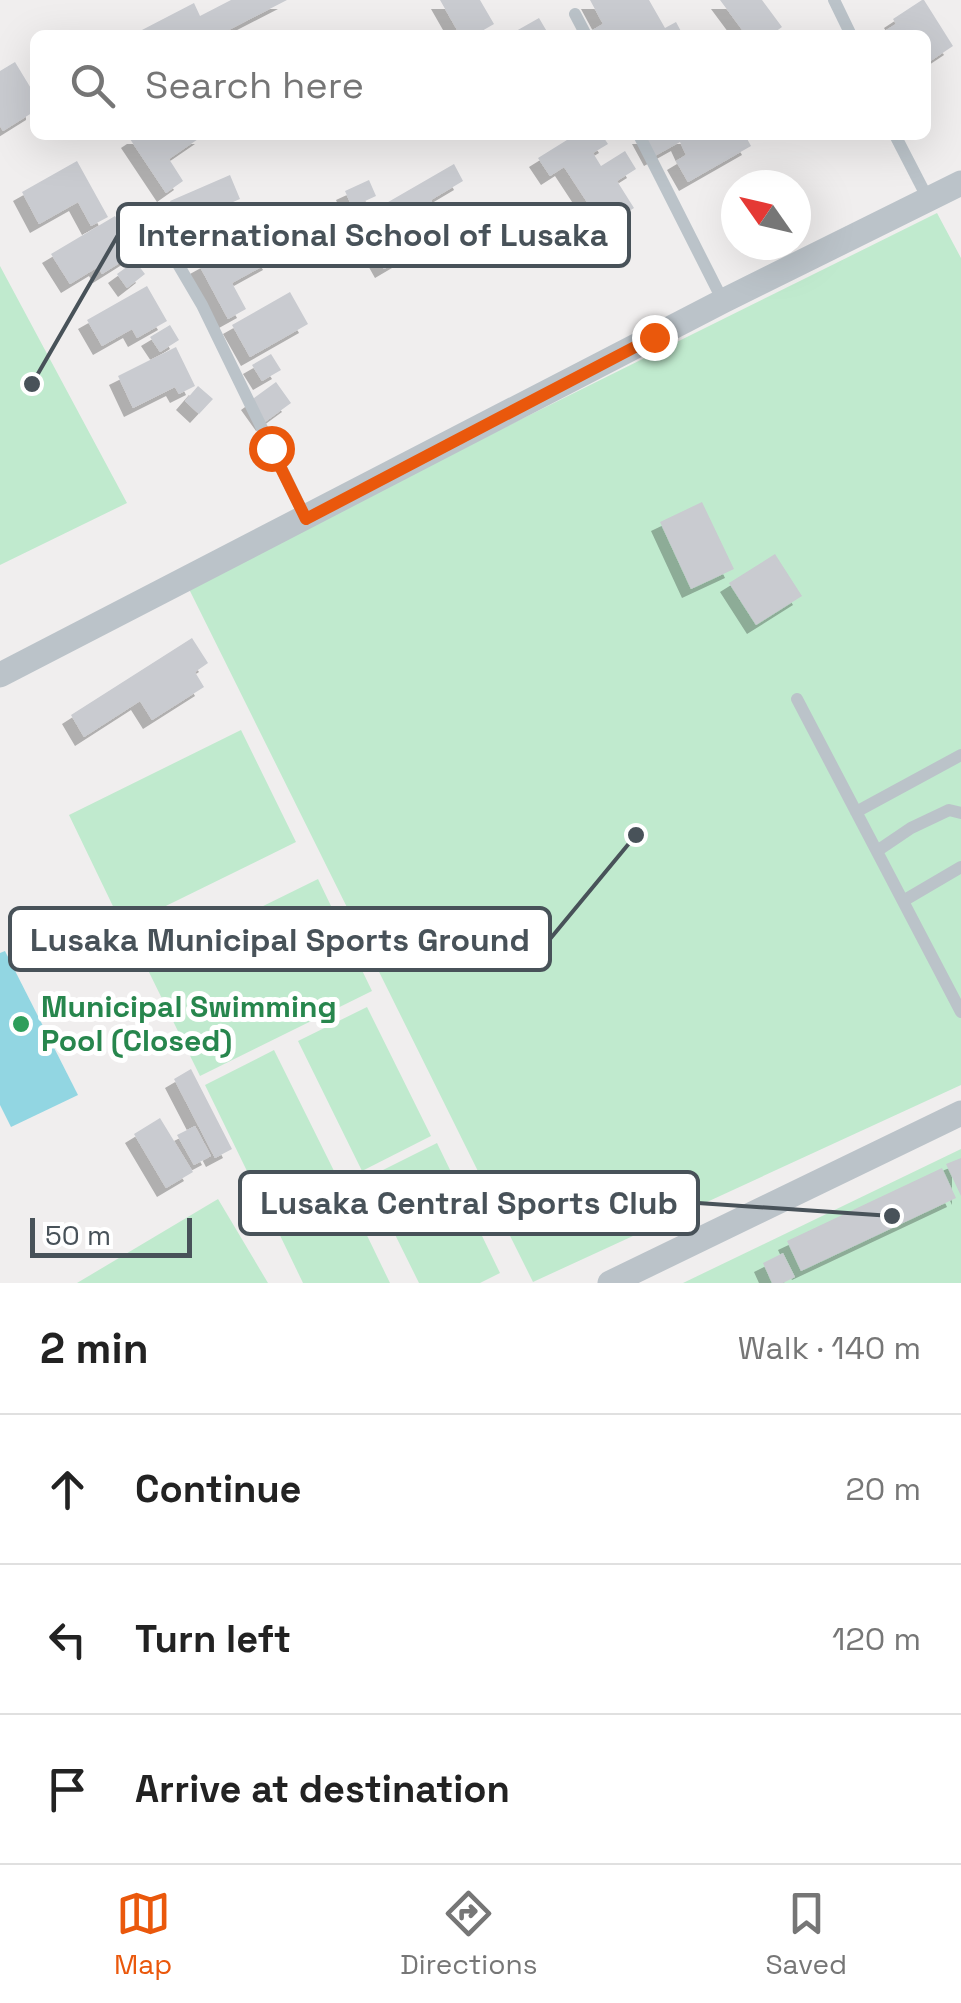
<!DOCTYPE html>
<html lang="en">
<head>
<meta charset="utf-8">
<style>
  body { margin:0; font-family:"Space Grotesk",sans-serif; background:#f2f2f2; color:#222 }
  .compass { position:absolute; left:721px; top:170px; width:90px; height:90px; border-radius:50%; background:#fff; box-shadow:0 10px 40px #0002; rotate:304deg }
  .scale { position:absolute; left:30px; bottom:25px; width:162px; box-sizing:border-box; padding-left:10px; border:5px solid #485259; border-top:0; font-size:28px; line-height:35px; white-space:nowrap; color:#485259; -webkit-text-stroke:8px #fff; paint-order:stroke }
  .stop { position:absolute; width:30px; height:30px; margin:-22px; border:8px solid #ea580c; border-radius:50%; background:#fff }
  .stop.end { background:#ea580c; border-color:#fff; box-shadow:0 2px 10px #0008 }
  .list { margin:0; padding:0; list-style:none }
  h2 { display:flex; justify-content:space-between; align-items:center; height:130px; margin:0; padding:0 40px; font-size:42px }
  h2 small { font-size:32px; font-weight:400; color:#767676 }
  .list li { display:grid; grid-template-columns:65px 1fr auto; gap:30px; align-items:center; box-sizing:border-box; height:150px; padding:0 40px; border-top:2px solid #e0e0e0 }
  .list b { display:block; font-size:38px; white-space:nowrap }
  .list em { font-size:32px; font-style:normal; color:#767676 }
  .icon { flex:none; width:55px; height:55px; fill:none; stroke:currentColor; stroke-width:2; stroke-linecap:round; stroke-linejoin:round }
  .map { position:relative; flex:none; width:961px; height:1283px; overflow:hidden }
  .search { position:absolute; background:#fff; box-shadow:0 10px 40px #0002; left:30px; right:30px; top:30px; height:110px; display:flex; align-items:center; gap:25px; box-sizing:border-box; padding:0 35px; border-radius:15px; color:#767676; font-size:38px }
  .sheet { height:580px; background:#fff }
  nav { display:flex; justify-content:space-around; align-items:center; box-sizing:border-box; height:140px; border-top:2px solid #e0e0e0; background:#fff; font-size:28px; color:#767676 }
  nav a { display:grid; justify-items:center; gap:5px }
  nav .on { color:#ea580c }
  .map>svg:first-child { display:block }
  .green { fill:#c0eace }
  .water { fill:#92d6e2 }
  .building { fill:#c9cbd0; filter:url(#shadow) }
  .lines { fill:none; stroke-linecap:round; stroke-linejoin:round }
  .service { stroke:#bbc3c9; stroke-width:12 }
  .minor { stroke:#bbc3c9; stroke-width:25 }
  .route { stroke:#ea580c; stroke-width:12 }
  .leisure-dot { fill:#2e9e5b; stroke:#fff; stroke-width:4 }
  .labels { text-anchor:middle; stroke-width:10; stroke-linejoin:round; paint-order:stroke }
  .leisure-label { font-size:30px; font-weight:bold; fill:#27864d; stroke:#fff; text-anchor:start }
  .leader { fill:none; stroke:#485259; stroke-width:4 }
  .callout-dot { fill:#485259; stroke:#fff; stroke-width:4 }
  .callout { fill:#fff; stroke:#485259; stroke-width:4 }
  .callout-label { font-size:32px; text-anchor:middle; font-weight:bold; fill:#485259 }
</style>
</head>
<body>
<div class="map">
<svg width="961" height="1283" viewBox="0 0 961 1283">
  <defs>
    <filter id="shadow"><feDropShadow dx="-9" dy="9" stdDeviation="0" flood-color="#0004"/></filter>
  </defs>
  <rect width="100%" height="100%" fill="#f0eeee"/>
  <path class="green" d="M937,213L961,258V1085L533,1282L187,585Z
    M0,266L127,503L0,565Z
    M241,730L296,842L123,927L69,815Z
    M318,879L372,991L200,1076L145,964Z
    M367,1007L431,1136L362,1171L298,1041Z
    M274,1050L338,1179L268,1214L205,1085Z
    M437,1143L500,1273L480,1283H419L367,1178Z
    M961,1149V1283H683Z
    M345,1190L390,1283H303L275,1225Z
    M218,1199L268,1283H77Z"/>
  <path class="water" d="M5,951L78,1095L11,1127L0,1105V953Z"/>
  <path class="building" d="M231,0H287L219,35H142L140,31L194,3L200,16Z
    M440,0H480L494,24L475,35H460Z
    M590,0H649L665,28L676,22L683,35H591L589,32L603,24Z
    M720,0H762L782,27L771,35H746Z
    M922,0H924L953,46L926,64V35H878L896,24L893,19Z
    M539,18L549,35H509Z
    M15,62L35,95V111L3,131L0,126V71Z
    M136,135H204L169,159L183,181L166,193L130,139Z
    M575,135H602L608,144L593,153L601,166L625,151L636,169L617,181L634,208L579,243L563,218L587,202L564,167L550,176L538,158Z
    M641,135H745L751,146L688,182L676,161L686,155L680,142L653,157Z
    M77,161L108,217L91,226L78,202L39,224L22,192Z
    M454,164L463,181L431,200L438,213L391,241L401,259L384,269L371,246L352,257L338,231Z
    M230,175L240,199L203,215L216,247L193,256L170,201Z
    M369,180L376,196L352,207L345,191Z
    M115,216L137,252L102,274L98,267L70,284L51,254Z
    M257,233L272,261L232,283L246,309L228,319L199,265Z
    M135,261L145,274L127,288L117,274Z
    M147,286L167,321L137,338L132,329L102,346L87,320Z
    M290,292L308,324L250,357L232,325Z
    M170,325L179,340L160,352L150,337Z
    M176,347L195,386L179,394L175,387L133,408L118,376Z
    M271,354L281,370L262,381L252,365Z
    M276,382L291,403L265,422L250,401Z
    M198,386L213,399L199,414L185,401Z
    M702,502L734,569L691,589L660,522Z
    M775,554L802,596L756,625L729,583Z
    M192,638L208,663L195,672L204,687L152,720L140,701L84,737L71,715Z
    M191,1069L232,1149L215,1158L174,1079Z
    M160,1118L193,1172L166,1188L134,1134Z
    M195,1126L211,1156L194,1165L177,1135Z
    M961,1158V1196L946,1164Z
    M942,1168L956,1198L801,1271L787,1241Z
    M783,1253L795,1277L783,1283H772L763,1263Z"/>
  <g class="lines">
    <path class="service" d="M834,0L851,35
      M575,14L586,35
      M639,135L723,301
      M895,135L928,199
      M145,208L202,305L306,519
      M797,699L961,1012
      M856,812L961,755
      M877,851L911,828L949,810L961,813
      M903,901L961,867"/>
    <path class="minor" d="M0,675L723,301L961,183
      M610,1283L961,1113"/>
  </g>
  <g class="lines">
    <path class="route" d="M271,448L306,519L654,337"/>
  </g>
  <circle class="leisure-dot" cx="21" cy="1024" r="10"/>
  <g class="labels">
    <g class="leisure-label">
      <text x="41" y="1017">Municipal Swimming<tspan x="41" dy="34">Pool (Closed)</tspan></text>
    </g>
  </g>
  <path class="leader" d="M32 384L118 235M636 835L550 939M892 1216L698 1203"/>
  <g class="callout-dot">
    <circle cx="32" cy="384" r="10"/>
    <circle cx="636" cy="835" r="10"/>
    <circle cx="892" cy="1216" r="10"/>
  </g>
  <g class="callout">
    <rect x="118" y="204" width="511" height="62" rx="10"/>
    <rect x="10" y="908" width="540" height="62" rx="10"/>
    <rect x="240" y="1172" width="458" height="62" rx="10"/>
  </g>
  <g class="callout-label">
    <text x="373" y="246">International School of Lusaka</text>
    <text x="280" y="951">Lusaka Municipal Sports Ground</text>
    <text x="469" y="1214">Lusaka Central Sports Club</text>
  </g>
</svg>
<svg class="compass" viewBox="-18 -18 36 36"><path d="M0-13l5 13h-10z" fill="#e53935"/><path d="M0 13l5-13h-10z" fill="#767676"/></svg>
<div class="scale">50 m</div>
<div class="stop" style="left:271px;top:448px"></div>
<div class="stop end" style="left:654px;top:337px"></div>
<div class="search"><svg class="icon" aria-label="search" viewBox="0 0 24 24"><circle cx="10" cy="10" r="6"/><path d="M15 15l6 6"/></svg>Search here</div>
</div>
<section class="sheet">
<h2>2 min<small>Walk · 140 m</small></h2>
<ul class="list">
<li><svg class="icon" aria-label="ahead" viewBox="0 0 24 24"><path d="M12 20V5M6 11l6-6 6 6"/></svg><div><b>Continue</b></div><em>20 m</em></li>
<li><svg class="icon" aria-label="left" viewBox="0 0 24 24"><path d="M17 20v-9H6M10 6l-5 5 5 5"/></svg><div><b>Turn left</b></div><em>120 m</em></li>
<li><svg class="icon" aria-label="arrive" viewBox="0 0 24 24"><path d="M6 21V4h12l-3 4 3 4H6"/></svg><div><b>Arrive at destination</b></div></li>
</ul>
</section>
<nav>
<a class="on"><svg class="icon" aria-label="map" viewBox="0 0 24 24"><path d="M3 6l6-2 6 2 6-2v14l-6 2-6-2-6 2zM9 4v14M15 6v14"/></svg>Map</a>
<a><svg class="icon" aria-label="directions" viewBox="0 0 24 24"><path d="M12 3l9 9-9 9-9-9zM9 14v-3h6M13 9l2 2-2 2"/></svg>Directions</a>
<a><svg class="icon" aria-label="saved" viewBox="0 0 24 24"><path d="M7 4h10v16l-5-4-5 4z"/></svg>Saved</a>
</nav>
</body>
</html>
